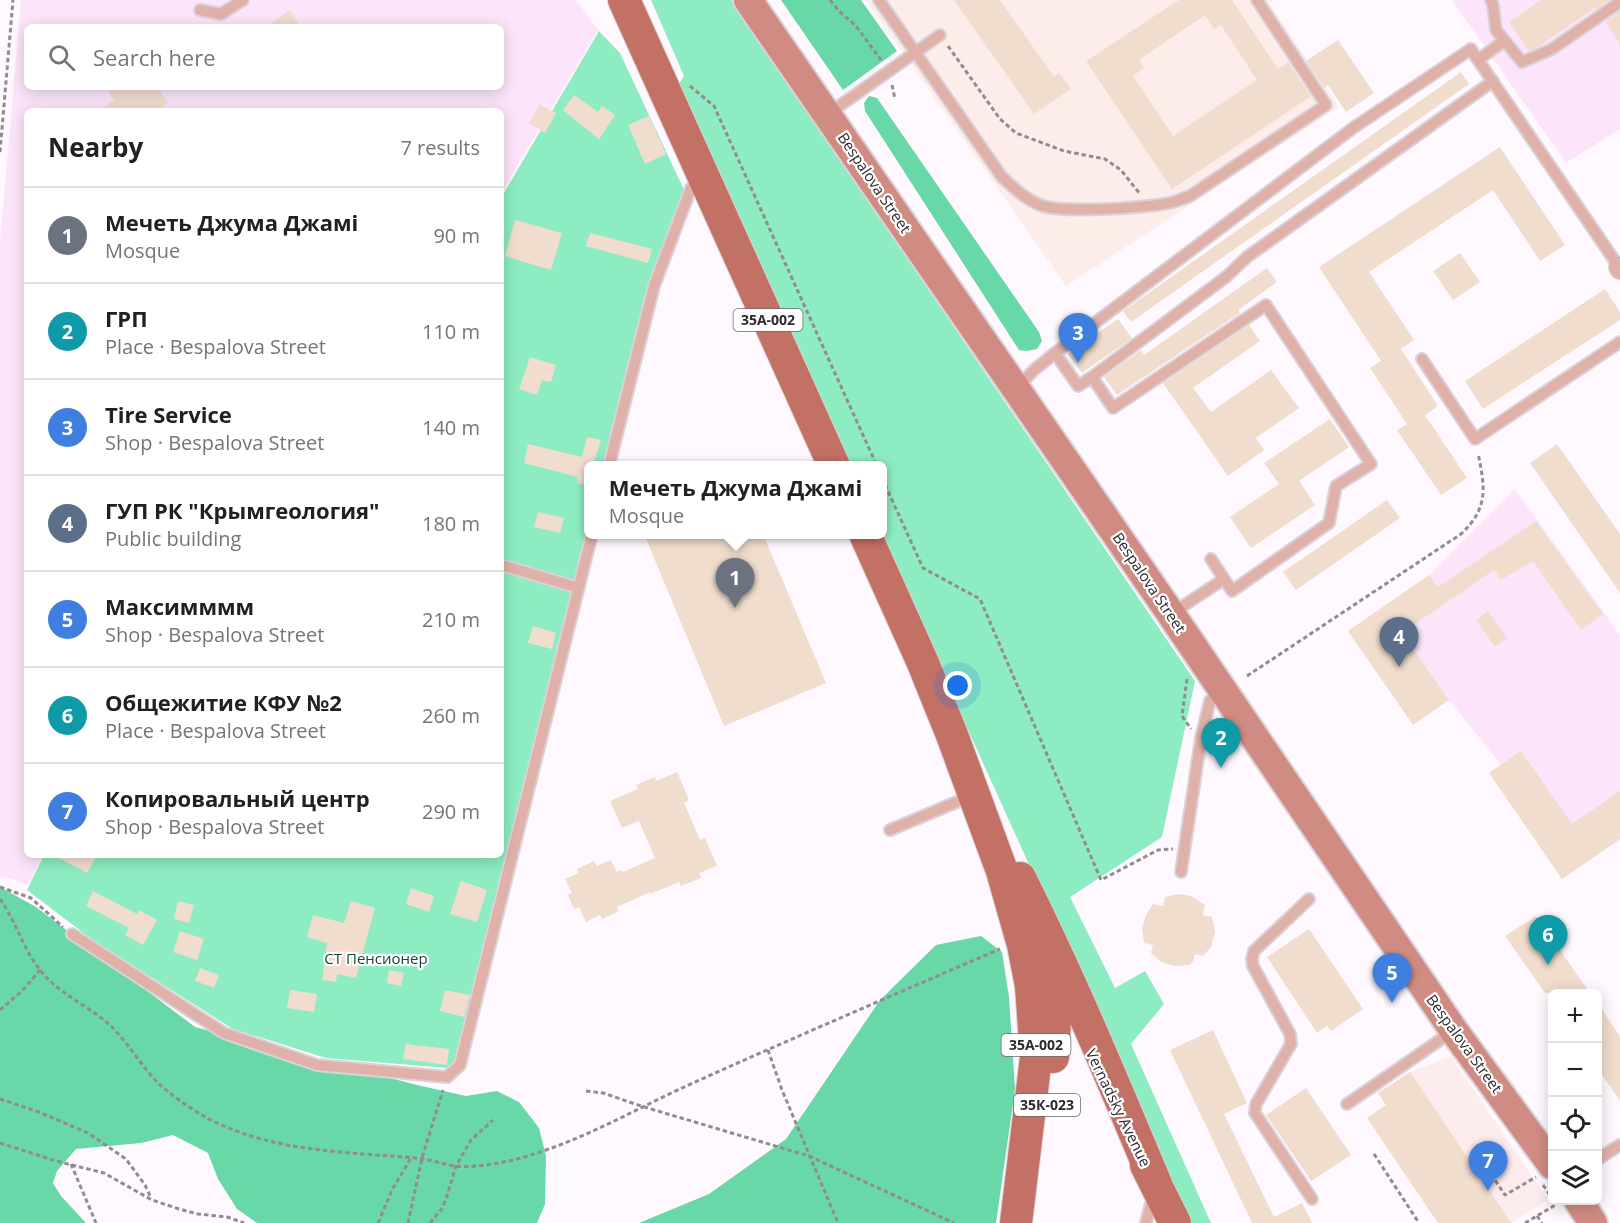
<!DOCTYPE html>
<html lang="en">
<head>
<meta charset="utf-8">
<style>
  body { margin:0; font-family:"Open Sans",sans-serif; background:#f6f6f6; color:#202124 }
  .controls { position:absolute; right:18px; bottom:18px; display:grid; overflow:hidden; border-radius:9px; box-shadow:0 3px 15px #0003 }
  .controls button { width:54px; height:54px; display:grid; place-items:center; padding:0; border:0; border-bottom:2px solid #e0e0e0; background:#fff; color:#202124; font:30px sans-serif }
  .you { position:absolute; left:958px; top:686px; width:21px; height:21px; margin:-15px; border:4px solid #fff; border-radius:50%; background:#1a73e8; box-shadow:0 0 0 9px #1a73e833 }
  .badge { display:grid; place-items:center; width:39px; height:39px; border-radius:50%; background:#c2418b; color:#fff; font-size:20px; font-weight:700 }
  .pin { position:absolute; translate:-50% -50px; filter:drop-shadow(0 2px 3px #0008) }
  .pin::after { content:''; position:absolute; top:32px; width:21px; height:18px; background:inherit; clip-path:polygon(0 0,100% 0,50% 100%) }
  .popup { position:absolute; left:584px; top:461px; width:303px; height:78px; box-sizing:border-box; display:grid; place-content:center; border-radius:9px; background:#fff; filter:drop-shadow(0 2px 4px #0005); font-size:20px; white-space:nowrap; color:#757577 }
  .popup b { font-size:22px; color:#202124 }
  .popup::after { content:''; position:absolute; left:50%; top:100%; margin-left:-12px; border:12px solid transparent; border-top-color:#fff }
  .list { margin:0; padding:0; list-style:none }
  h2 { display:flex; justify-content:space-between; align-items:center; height:78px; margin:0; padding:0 24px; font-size:26px }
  h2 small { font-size:20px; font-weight:400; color:#757577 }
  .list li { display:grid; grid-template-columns:39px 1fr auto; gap:18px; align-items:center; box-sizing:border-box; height:96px; padding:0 24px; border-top:2px solid #e0e0e0 }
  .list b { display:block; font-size:22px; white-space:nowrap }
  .list p { margin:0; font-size:20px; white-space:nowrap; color:#757577 }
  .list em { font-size:20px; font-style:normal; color:#757577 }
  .icon { flex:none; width:33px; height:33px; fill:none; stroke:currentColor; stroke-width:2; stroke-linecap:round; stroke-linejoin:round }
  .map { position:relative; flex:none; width:1620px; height:1223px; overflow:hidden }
  .search { position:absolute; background:#fff; box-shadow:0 3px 15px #0003; left:24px; top:24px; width:480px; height:66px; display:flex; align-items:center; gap:15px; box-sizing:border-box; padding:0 21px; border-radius:9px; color:#757577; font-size:22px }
  .panel { position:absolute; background:#fff; box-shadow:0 3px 15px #0003; left:24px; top:108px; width:480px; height:750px; border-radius:9px }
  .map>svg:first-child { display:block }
  .commercial { fill:#fceced }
  .built { fill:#fce5fb; fill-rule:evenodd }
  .medical { fill:#fcecea }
  .green { fill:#8decc1 }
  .forest { fill:#68d8a8 }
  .building { fill:#f0ddce; fill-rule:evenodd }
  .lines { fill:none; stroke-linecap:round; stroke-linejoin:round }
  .lane-casing { stroke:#d9d3d9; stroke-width:14 }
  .street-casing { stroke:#d9d3d9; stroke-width:22 }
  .secondary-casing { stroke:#d9d3d9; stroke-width:32 }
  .primary-casing { stroke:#d9d3d9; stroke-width:34 }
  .path { stroke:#928b91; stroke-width:3; stroke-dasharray:4.5 3; stroke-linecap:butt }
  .lane { stroke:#e0b1a9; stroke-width:10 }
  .street { stroke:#e0b1a9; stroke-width:20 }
  .secondary { stroke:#d08c82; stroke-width:28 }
  .primary { stroke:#c37065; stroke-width:32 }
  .labels { text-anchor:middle; stroke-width:4.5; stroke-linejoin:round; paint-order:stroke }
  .shield { fill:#fff; stroke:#6d686d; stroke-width:1.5 }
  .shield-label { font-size:14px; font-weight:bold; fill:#2e282e }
  .street-label { font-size:15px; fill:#2e282e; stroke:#fff }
  .park-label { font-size:15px; fill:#174733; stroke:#fff }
</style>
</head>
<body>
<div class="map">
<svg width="1620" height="1223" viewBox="0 0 1620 1223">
  <rect width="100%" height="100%" fill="#fff8fe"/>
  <path class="commercial" d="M1451,1056L1548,1200L1511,1223H1438L1367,1118L1386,1105L1378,1093L1410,1072Z"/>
  <path class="built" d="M21,0H576L598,30L501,194V111H27V855H43L28,885L6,877L0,878V242ZM27,27H501V87H27Z
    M1452,0H1620V129L1566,163Z
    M1515,489L1620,635V839L1562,879L1501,765L1449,700L1402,633L1448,601L1429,575Z"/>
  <path class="medical" d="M866,0H1273L1269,3L1339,107L1066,286Z"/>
  <path class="green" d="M651,0H731L1195,681L1162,837L1070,897L1115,988L1145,971L1164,1004L1131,1044L1211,1223H1191L880,535L882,534V466L849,465L678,85L684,76Z
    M599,31L620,53L685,192L607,465L588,466V534L458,1059L448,1068L326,1058L233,1029L94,941L27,890L44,855H501V198Z"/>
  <path class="forest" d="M781,0H861L897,51L843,90Z
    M869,96L877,98L1039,332L1042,341L1037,349L1027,351L1019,350L865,111L864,103Z
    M0,887L36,907L195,1027L417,1085L466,1096L497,1091L519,1102L539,1128L546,1156L545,1204L537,1223H257L237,1209L218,1179L208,1153L173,1135L141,1143L76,1149L57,1171L53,1183L61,1196L86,1223H0Z
    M981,936L1002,952L1009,997L1015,1089L996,1223H639L709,1194L786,1139L880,1000L936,945Z"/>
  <path class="building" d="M954,0H1000L1054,77L1059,73L1071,89L1034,114Z
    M1179,0H1232L1278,69L1288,62L1311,96L1172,189L1086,61ZM1205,15L1214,29L1221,25L1257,80L1173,136L1133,76L1144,68L1139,60Z
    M1541,0H1610L1596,10L1595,8L1538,47L1529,51L1509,22Z
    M290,10L301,27H266Z
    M1620,11V43L1605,22Z
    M1338,40L1374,93L1346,112L1328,85L1324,88L1306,61Z
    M1461,72L1469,84L1131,322L1123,311Z
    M105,87H157L168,103L156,111H99L114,100Z
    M574,95L598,112L602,106L615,115L599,139L563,110Z
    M540,104L556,113L545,133L529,123Z
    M649,116L666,154L645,164L628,125Z
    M1500,147L1565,245L1540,261L1493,190L1369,272L1414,340L1401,349L1438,406L1425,415L1467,478L1441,495L1397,430L1407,424L1370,368L1381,361L1319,267Z
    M515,220L562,233L551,270L505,256Z
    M590,233L652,249L648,263L586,246Z
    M1460,253L1480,282L1453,300L1433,271Z
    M1267,268L1277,282L1238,310L1240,313L1117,395L1104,377L1141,350L1144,355Z
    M1605,289L1620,312V320L1483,409L1465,381Z
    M1118,319L1132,338L1082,373L1068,354Z
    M1249,325L1260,341L1193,388L1211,412L1271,370L1299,408L1256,438L1264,450L1228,476L1163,383Z
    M530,357L556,365L551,382L542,380L537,395L519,389Z
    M1330,419L1349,447L1299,481L1315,505L1251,548L1230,517L1279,484L1264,463Z
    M587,437L601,440L593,465H588V485L577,483L578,477L524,463L528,444L582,457Z
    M1557,444L1620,534V593L1530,463Z
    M1387,500L1400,518L1296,590L1283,572Z
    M538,512L564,518L560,533L534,527Z
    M1536,521L1603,614L1581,630L1533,561L1501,580L1494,570L1402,633L1449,700L1413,725L1348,631L1429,575L1438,587Z
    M644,534H763L826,683L724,726Z
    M1488,611L1507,638L1495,647L1476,620Z
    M533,626L556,633L552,649L528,643Z
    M1521,751L1572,824L1620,791V839L1562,879L1489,773Z
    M677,772L689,800L684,803L700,840L705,838L717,866L699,873L701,878L681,886L679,882L650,894V892L617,907L619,911L602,919L600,915L586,922L579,907L574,909L568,895L572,893L565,879L578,873L577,869L594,861L597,866L611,860L617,872L621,870L623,872L655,858L639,821L622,828L610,801L638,789L636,785L655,777L656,781Z
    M53,855H97L87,873Z
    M461,881L487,890L477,922L450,914Z
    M411,888L434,896L429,912L406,904Z
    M93,891L137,914L139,910L157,920L143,945L125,935L129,928L86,906Z
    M1178,894L1191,896L1205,905L1203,915L1212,917L1215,932L1211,947L1203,956L1195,954L1193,962L1189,965L1175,966L1161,962L1151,953L1153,945L1144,943L1142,928L1146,915L1153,904L1163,906L1165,897Z
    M178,901L194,905L189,923L174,919Z
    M351,901L375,908L356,978L337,974L336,982L322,980L327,943L307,937L313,915L344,923Z
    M1536,916L1590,993H1545L1505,936Z
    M1309,929L1363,1009L1331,1031L1327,1026L1317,1033L1267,957Z
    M180,931L204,939L197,960L173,952Z
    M200,968L219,975L214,988L195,981Z
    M389,970L404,973L401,986L387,983Z
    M290,990L317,994L314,1012L287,1008Z
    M445,990L470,995L464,1017L440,1011Z
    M1598,1004L1620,1036V1101L1598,1069Z
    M1213,1030L1247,1103L1224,1114L1274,1217L1302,1203L1312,1223H1252L1170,1050Z
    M406,1044L449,1049L447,1065L403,1059Z
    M1410,1072L1480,1176L1511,1223H1438L1367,1118L1386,1105L1378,1093Z
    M1306,1088L1351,1155L1311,1181L1266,1115Z"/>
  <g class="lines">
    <g class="lane-casing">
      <path id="lane" d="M879,0L1002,177C1014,188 1027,201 1043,206C1066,213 1149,208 1173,202C1179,200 1184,198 1190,196L1326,105L1257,0
        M1491,0L1493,5L1496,30L1522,62L1552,49L1620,2
        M200,10L221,14L243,0
        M1478,60L1619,267
        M828,114L940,35
        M1055,353L1078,386L1092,377L1113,408L1266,305L1371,464L1336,486L1329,523L1232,591L1211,559
        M1422,359L1475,439L1620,342
        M1092,377L1226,277L1247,257L1493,81
        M1016,389L1034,370L1055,353L1353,128L1471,49L1478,60L1504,41
        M609,466L654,286L691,188L699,178
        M501,565L579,588
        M1171,614L1224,579
        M890,830L971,796
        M1181,872L1201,738L1210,701L1220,689
        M1309,899L1254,951L1252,959L1253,966L1290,1034L1291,1044L1256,1104L1255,1113L1312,1199
        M72,934L224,1033L317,1065L447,1077L460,1065L592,534
        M1347,1104L1453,1031
        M1598,1159L1620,1145
        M1146,1223L1153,1196"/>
    </g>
    <g class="street-casing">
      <path id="street" d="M1619,267L1620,269"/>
    </g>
    <g class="secondary-casing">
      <path id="secondary" d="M748,0L1171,614L1454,1031L1552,1165
        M1578,1200L1593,1223"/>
    </g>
    <g class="primary-casing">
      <path id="primary" d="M624,0L834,466
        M865,534L923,663L952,735L1002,871L1023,945L1031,986L1036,1057L1016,1223
        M1020,878C1070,978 1113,1081 1156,1184
        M1053,1057L1058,963
        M1146,1165L1175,1223"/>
    </g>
    <path class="path" d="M830,0L840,12L856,26L881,60
      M948,46L1000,119L1016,133L1064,151L1105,159L1121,170L1140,194
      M892,85L895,99
      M690,86L714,106L877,466
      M0,152L13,0
      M882,478L923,568L980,599L1101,880L1158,850L1173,849
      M1247,676L1461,534C1489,508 1485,487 1478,453
      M1187,679L1182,716L1191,729
      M0,887L31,898L63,927
      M0,899C16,921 23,949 40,970C58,994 90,1006 112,1027C128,1043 140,1064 156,1081C170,1095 190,1108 207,1118C271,1152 346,1152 416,1158C429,1159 442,1164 455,1166C474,1168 495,1164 513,1160C577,1144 633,1110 693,1083C795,1037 898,993 1000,949
      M0,1010L22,991L40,970
      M768,1050L782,1090L838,1223
      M586,1091L603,1093L641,1106L809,1156L954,1223
      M0,1099L39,1112L88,1133L126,1159L145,1185L151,1198
      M0,1143L56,1161L104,1173L152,1200L179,1209L198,1214L227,1217L244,1223
      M1374,1154L1419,1223
      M71,1164L96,1223
      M1484,1183L1493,1177L1505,1195L1536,1177
      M1543,1185L1552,1198
      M1537,1216L1542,1223
      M378,1223L392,1190L411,1158
      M408,1223L422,1158L443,1090
      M430,1223L441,1210L446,1199L456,1166L471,1140L493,1120
      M1525,1223L1557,1204"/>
    <use href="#lane" class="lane"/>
    <use href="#street" class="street"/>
    <use href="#secondary" class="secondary"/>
    <use href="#primary" class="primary"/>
  </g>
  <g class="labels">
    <g class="shield">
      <rect x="733.5" y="309" width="69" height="22" rx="4.5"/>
      <rect x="1001.5" y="1034" width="69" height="22" rx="4.5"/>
      <rect x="1014" y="1094" width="66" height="22" rx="4.5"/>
    </g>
    <g class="shield-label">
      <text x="768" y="325">35А-002</text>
      <text x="1036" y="1050">35А-002</text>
      <text x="1047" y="1110">35К-023</text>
    </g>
    <g class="street-label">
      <text transform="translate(874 183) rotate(56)" y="5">Bespalova Street</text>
      <text transform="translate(1149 583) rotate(56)" y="5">Bespalova Street</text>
      <text transform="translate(1464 1044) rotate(54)" y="5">Bespalova Street</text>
      <text transform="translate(1118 1108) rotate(64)" y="5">Vernadsky Avenue</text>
    </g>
    <g class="park-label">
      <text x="376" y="964">СТ Пенсионер</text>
    </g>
  </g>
</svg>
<div class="controls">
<button>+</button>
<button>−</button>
<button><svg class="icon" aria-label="locate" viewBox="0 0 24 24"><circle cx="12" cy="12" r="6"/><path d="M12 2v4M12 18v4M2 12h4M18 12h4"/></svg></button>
<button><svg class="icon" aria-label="layers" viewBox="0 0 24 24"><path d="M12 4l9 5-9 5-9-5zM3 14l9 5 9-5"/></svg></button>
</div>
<div class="you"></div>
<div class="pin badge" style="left:735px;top:608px;background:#6b7280">1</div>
<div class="popup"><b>Мечеть Джума Джамі</b>Mosque</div>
<div class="pin badge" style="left:1221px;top:768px;background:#0f9aa8">2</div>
<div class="pin badge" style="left:1078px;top:363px;background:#3f7fe0">3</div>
<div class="pin badge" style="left:1399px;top:667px;background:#5c6f8a">4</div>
<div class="pin badge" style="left:1392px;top:1003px;background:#3f7fe0">5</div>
<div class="pin badge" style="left:1548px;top:965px;background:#0f9aa8">6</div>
<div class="pin badge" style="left:1488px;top:1191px;background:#3f7fe0">7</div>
<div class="search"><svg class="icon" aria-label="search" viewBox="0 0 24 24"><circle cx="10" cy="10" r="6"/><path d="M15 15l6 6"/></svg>Search here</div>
<section class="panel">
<h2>Nearby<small>7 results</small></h2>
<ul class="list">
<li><span class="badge" style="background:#6b7280">1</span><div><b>Мечеть Джума Джамі</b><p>Mosque</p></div><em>90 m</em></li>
<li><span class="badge" style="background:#0f9aa8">2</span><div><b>ГРП</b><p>Place · Bespalova Street</p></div><em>110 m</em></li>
<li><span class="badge" style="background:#3f7fe0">3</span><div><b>Tire Service</b><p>Shop · Bespalova Street</p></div><em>140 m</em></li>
<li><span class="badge" style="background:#5c6f8a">4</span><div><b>ГУП РК &quot;Крымгеология&quot;</b><p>Public building</p></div><em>180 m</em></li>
<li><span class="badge" style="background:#3f7fe0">5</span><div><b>Максимммм</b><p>Shop · Bespalova Street</p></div><em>210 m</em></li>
<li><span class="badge" style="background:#0f9aa8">6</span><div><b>Общежитие КФУ №2</b><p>Place · Bespalova Street</p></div><em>260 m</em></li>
<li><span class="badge" style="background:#3f7fe0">7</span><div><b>Копировальный центр</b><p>Shop · Bespalova Street</p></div><em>290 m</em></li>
</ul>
</section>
</div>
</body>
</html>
